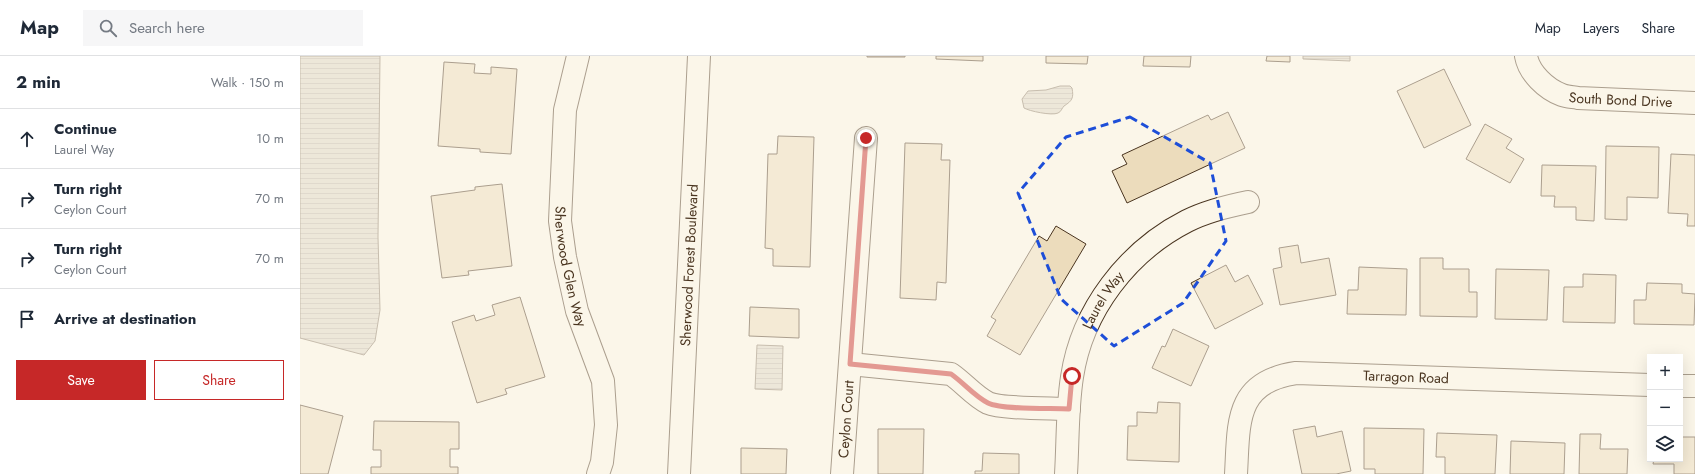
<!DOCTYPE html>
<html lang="en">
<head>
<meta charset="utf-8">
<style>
  body { margin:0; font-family:Jost,sans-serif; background:#f6f6f7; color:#1f2937 }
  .controls { position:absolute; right:12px; bottom:12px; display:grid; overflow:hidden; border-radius:0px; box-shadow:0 4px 16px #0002 }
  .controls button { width:36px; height:36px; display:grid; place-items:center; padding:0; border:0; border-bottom:1px solid #e0e1e3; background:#fff; color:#1f2937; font:20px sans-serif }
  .stop { position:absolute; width:12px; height:12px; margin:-9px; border:3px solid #c62828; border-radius:50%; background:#fff }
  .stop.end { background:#c62828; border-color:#fff; box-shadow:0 1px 4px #0008 }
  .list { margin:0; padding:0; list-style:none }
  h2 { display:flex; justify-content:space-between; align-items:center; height:52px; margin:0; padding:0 16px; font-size:17px }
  h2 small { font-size:13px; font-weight:400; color:#747a83 }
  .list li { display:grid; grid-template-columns:26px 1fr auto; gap:12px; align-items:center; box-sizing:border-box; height:60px; padding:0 16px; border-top:1px solid #e0e1e3 }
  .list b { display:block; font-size:15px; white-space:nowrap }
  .list p { margin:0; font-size:13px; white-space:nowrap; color:#747a83 }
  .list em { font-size:13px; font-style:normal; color:#747a83 }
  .actions { display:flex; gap:8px; padding:12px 16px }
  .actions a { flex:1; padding:9px 0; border:1px solid #c62828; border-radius:0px; text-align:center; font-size:14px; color:#c62828 }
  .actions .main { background:#c62828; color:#fff }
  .icon { flex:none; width:22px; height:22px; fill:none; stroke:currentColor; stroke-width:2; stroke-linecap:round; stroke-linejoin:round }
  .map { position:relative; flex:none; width:1395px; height:418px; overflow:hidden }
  header { display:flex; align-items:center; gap:24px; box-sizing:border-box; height:56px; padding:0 20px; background:#fff; border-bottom:1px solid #e0e1e3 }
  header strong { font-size:19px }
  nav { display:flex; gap:22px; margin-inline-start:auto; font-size:14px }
  .search { width:280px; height:36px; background:#f6f6f7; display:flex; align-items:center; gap:10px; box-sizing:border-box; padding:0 14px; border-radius:0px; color:#747a83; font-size:15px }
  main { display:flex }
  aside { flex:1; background:#fff }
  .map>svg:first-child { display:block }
  .water { fill:url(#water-rules); stroke:#887966 }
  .building { fill:#ecdcbc; stroke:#4a3520 }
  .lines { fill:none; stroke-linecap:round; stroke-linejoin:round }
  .minor-casing { stroke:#4a3520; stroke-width:24 }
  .minor { stroke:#fbf6e9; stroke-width:22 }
  .route { stroke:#c62828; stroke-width:5 }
  .marked { fill:none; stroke:#1d4ed8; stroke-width:3; stroke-dasharray:8 5; stroke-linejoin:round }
  .labels { text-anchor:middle; stroke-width:3; stroke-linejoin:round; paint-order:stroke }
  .street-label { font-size:14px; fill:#4a3520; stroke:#fbf6e9 }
</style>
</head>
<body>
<header>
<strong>Map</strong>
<div class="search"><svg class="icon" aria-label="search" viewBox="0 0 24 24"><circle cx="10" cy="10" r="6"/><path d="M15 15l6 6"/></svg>Search here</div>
<nav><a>Map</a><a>Layers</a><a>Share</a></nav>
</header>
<main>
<aside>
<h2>2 min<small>Walk · 150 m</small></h2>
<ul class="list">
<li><svg class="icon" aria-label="ahead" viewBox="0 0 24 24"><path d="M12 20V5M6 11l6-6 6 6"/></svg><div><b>Continue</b><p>Laurel Way</p></div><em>10 m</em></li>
<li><svg class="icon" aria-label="right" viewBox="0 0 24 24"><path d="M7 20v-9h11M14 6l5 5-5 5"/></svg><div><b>Turn right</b><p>Ceylon Court</p></div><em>70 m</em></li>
<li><svg class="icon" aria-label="right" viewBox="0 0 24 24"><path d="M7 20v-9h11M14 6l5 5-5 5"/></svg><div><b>Turn right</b><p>Ceylon Court</p></div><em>70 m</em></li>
<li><svg class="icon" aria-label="arrive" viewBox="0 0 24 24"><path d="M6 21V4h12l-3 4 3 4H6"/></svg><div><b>Arrive at destination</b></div></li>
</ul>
<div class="actions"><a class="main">Save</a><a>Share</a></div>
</aside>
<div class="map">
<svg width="1395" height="418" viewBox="0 0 1395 418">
  <defs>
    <pattern id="water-rules" width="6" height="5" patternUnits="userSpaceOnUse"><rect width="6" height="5" fill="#dcd4c6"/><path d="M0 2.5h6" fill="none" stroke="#beb7aa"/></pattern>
  </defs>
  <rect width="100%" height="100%" fill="#fbf6e9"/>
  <path class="water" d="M0,0H80L78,181L80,254L75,285L64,299L0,282Z
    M1003,0H1050V5L1003,3Z
    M760,30H770L772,32C774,42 772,45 764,50C762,52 761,56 758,57C752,60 729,55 724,52L722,43L728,35L746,34Z
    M457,289L483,290L482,334L455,333Z"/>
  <path class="building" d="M567,0H605V1H567Z
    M636,0H683V5L636,3Z
    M746,0H788L787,8L746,7Z
    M844,0H891L890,11L843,10Z
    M967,0H990V6L966,5Z
    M144,6L175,8L174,17L191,18V11L217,13L211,98L180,96V93L138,90Z
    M1144,13L1171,69L1124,92L1097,35Z
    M928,56L945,92L827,147L812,115L827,108L822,99L908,59L911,64Z
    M1185,68L1212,83L1206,92L1224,103L1210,127L1166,103Z
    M478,80L514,81L510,211L473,210V193L465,192L468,98H477Z
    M605,87L642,88L641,104H650L646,227L637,226L636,244L600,242Z
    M1306,90L1359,91L1358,142L1327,141V164L1305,163Z
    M1371,98L1395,99V170H1387L1388,158L1368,157Z
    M1242,109L1296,110L1294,165L1276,164V151H1254L1255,140H1241Z
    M202,128L212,210L168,215L169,219L142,222L131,140L175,134V131Z
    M756,170L786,188L720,299L687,280L696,264L691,261L739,180L747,185Z
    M998,189L1001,207L1029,202L1036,239L980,249L973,213L982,211L979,192Z
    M1120,202H1143V213H1169V236H1177V261L1120,260Z
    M926,209L935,226L948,219L963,248L915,273L891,227Z
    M1059,211L1107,213L1106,259L1047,258L1048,234H1058Z
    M1196,213L1249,214L1247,264L1195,263Z
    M1283,218L1316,219L1315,267L1263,266L1264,231H1283Z
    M1347,227L1382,228V237L1395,238L1394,269L1334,268V244H1346Z
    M220,241L245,321L205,333L207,338L177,347L152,266L174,259L176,265L195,259L192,249Z
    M450,251L499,253V282L449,280Z
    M873,273L909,290L891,330L852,312L862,290L865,291Z
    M858,346L880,347L879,406L827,404L828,370H837V356L857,357Z
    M0,349L43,360L28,418H0Z
    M74,365L159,366V393H150V411H158V418H71V411H81V394H73Z
    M1015,370L1017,381L1042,375L1051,415L1036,418H1002L993,374Z
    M1064,372L1124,373L1123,418H1075V413H1064Z
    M578,373H624L623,418H578Z
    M1137,377L1197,379L1195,418H1145V401H1136Z
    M1280,378H1301L1300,393H1328L1327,418H1279Z
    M1380,381H1395V418H1374V408H1353L1354,403H1380Z
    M1211,385L1265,387L1264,418H1210Z
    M441,392L487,393L486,418H441Z
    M683,397L719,398V418H675V415H682Z"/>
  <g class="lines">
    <g class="minor-casing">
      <g id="minor">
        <path id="s1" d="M278,0L265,54L260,165L265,201L277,255L303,325L306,369L302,406L298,418"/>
        <path id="s2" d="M1226,0C1229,17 1246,33 1262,39C1267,41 1273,41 1278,42L1395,47"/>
        <path d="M550,308L651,318C664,327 674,340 688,347C702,353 751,352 769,353"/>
        <path d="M1380,330H1395"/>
        <path id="s3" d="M379,418L399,0"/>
        <path id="s4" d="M542,418L566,82"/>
        <path id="s5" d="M766,418C768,386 767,353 772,321C782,254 828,195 887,165C907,155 928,150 948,146"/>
        <path id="s6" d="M936,418C939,368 934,326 996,317L1350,329"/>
      </g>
    </g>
    <use href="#minor" class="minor"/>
  </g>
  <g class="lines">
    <path class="route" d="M566,82L550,308L651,318C664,327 674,340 688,347C702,354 751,352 769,353L772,320"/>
  </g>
  <path d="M0 0H1395V418H0ZM830,61L910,107L926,185L883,247L814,290L761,243L718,137L766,81Z" fill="#fbf6e9" fill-opacity=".55" fill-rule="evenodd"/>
  <path class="marked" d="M830,61L910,107L926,185L883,247L814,290L761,243L718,137L766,81Z"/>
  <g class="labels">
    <g class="street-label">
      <text dy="5" stroke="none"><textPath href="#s2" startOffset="114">South Bond Drive</textPath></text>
      <text dy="5" stroke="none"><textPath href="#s3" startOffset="209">Sherwood Forest Boulevard</textPath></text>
      <text dy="5" stroke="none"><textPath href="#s1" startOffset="213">Sherwood Glen Way</textPath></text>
      <text dy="5" stroke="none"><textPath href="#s5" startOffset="181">Laurel Way</textPath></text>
      <text dy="5" stroke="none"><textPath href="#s6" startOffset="243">Tarragon Road</textPath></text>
      <text dy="5" stroke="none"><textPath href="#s4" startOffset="55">Ceylon Court</textPath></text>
    </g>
  </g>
</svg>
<div class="controls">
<button>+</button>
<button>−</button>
<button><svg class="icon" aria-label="layers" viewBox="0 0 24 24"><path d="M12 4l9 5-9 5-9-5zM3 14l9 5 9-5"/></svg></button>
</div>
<div class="stop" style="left:772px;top:320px"></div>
<div class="stop end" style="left:566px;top:82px"></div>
</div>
</main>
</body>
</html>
